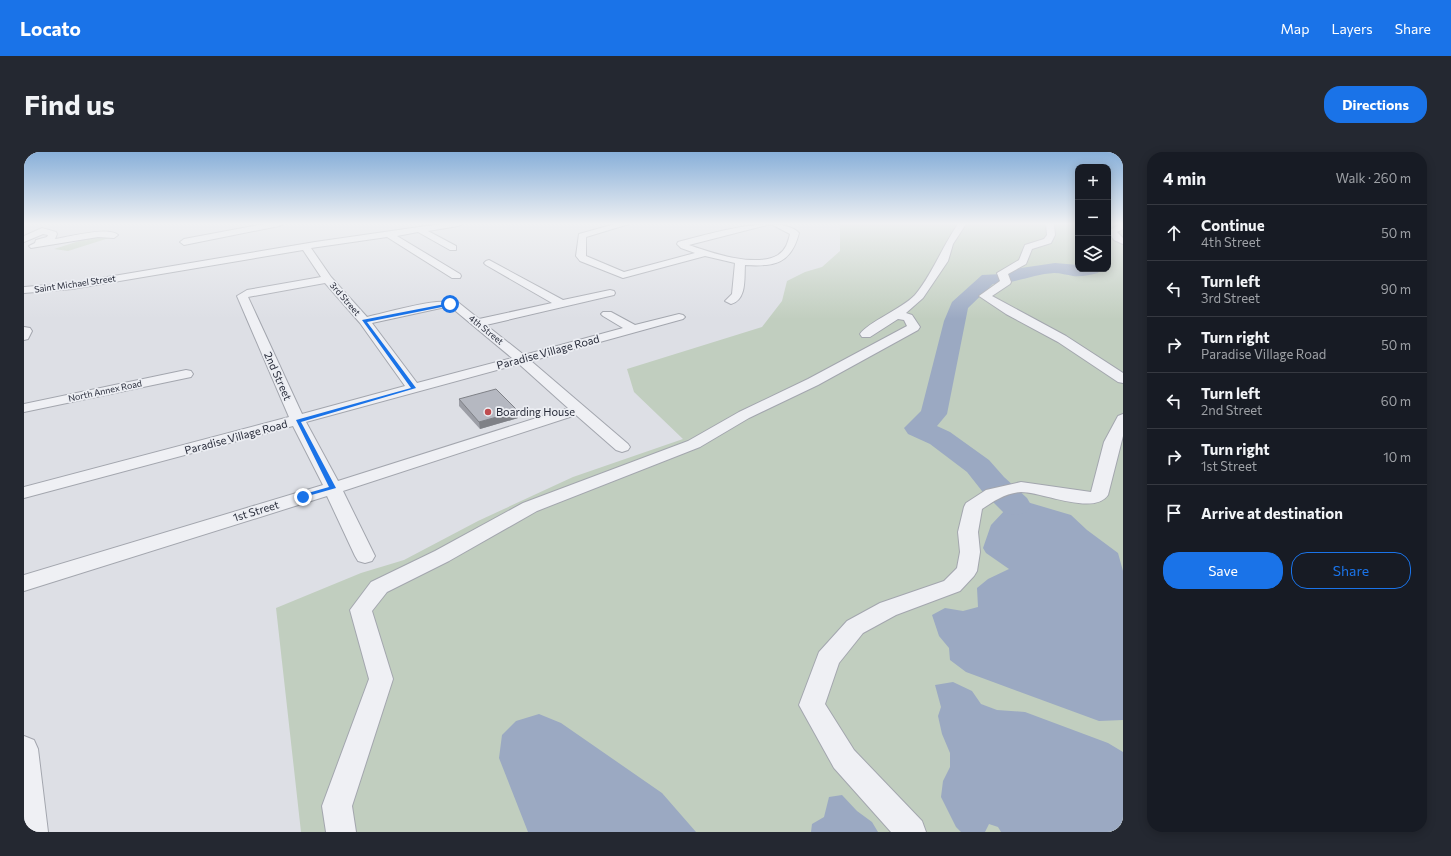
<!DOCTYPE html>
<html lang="en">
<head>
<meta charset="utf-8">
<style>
  body { margin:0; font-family:Commissioner,sans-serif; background:#242831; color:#f1f3f6 }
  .controls { position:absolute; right:12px; top:12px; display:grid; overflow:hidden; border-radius:8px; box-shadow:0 2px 10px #0003 }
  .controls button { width:36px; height:36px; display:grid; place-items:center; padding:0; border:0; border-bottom:1px solid #363941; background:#171b24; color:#f1f3f6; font:20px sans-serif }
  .stop { position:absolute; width:12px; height:12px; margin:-9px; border:3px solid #1a73e8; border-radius:50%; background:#fff }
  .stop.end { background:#1a73e8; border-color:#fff; box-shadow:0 1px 4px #0008 }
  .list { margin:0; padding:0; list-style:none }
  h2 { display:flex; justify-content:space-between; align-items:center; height:52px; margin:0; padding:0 16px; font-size:17px }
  h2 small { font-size:13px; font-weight:400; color:#9ea1a6 }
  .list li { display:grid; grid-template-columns:26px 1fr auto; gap:12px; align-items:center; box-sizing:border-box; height:56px; padding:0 16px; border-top:1px solid #363941 }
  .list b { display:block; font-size:15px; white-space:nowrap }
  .list p { margin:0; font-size:13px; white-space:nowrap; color:#9ea1a6 }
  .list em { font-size:13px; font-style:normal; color:#9ea1a6 }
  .actions { display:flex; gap:8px; padding:12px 16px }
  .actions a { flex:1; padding:9px 0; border:1px solid #1a73e8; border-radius:16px; text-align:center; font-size:14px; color:#1a73e8 }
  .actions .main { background:#1a73e8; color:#fff }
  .icon { flex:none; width:22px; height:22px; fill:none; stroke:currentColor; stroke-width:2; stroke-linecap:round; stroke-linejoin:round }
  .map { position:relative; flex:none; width:1099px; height:680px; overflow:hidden; border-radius:16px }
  header { display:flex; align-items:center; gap:24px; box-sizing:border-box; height:56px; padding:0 20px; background:#1a73e8; color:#fff }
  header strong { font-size:19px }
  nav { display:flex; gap:22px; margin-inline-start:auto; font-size:14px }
  .intro { display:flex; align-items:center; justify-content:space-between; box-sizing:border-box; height:96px; padding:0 24px }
  h1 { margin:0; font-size:28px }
  .button { padding:10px 18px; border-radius:16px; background:#1a73e8; color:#fff; font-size:14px; font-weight:700 }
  main { display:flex; gap:24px; padding:0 24px }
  aside { flex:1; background:#171b24; border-radius:16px; box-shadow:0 2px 10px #0003 }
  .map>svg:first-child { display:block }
  .green { fill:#c1cebf }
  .water { fill:#9ba9c2 }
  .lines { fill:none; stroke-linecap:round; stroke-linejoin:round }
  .river { fill:#9ba9c2; fill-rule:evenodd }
  .minor-casing { stroke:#a3a6ae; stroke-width:2 }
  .minor { fill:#eff0f4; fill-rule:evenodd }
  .wall { fill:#9c9ea6 }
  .shaded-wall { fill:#7f8187 }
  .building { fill:#b5b8c1; stroke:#7f8187 }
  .route { fill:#1a73e8 }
  .poi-dot { fill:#bf4c4f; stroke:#eceef3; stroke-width:1.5 }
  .labels { text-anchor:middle; stroke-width:3.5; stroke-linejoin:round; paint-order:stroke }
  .far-street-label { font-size:9px; fill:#282c3a; stroke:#eceef3 }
  .street-label { font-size:11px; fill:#282c3a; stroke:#eceef3 }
  .poi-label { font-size:11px; fill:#282c3a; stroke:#eceef3; text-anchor:start }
</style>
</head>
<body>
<header>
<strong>Locato</strong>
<nav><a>Map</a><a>Layers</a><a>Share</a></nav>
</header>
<div class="intro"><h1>Find us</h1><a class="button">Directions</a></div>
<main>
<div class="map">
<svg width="1099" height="680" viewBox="0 0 1099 680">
  <rect width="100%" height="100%" fill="#dddfe5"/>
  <path class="green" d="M816,72H1054V117H1084V72H1099V680H277L252,456L337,421L380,408L454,369L549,325L659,287L610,240L603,217L738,175L758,149L763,129L781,120L798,115L816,99Z
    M71,84L85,86L44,99L30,97Z"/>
  <path class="water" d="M1003,350L1047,363L1063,378L1094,401L1099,419V568L1075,569L942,520L926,508L925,496L915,484L908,463L921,456L939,459L954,455L953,436L964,427L985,417L962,401L959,396L967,373L983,356Z
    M929,530L948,539L957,552L973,558L1001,560L1084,591L1099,600V680H977L974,675L965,672L961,680H937L932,675L917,645L919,629L926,615V601L918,582L914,564L917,555L911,533Z
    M515,562L537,571L638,641L672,680H504L475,606L478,583L492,569Z
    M818,643L833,659L848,670L854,680H787L788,672L800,665L805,645Z"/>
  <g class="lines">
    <path class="river" d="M1031,111L1054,113V117H1077L1074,121C1066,123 1057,125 1049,124C1043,123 1037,121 1030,121C1009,122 990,132 969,132L944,156L923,262L913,274L926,280L965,308L980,325L1003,346L1007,353L1003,360L991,363L979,360L958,339L943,320L906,292L884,282L880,276L897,259L920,169L928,150L958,123L978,122L997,116Z"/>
    <g class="minor-casing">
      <path id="minor" d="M240,72H259L255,74L160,93L156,90L160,87Z
        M416,72H438L434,74L404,79L432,94V98H426L394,80L373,84L436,122L437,124L436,126H428L363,85L287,96L307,125L343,165C366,160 413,145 435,151L455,167L528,151L462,113L460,111L462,109L465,108L539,148L586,138L590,139L591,141L590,143L462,173L500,203L599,176L579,164L577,162L579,160H587L611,173L655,162L659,163L661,165L659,167L507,209L604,292L606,295L604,298L598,300L592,298L552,263L319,339L351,404L348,409L341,411L334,409L331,404L303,344L0,439V423L299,333L269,274L0,346V335L265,265L213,144L223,138L297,125L279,98L48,137L0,141V135L48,131L291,90ZM301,131L336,171L381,234L278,262L224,145ZM417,156H428L488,206L393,231L348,171ZM495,212L544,256L314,329L282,270Z
        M591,72H605L562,85V104L600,120L671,101L657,96L653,92L654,90C681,83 755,60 775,81C767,112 750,115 721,113C720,126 723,148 707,152L701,149L708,142L711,111L681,104L599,126L556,109L552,104L555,82ZM747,72L766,82C764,90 762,98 754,103C732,116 688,101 665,93Z
        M934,72H942L929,92L924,109L899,146L882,161L888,163L896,175L894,178L794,233L725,266L676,295L513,359L425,409L363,440L348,459L369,527L328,654L332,680H302L298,654L345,527L326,458L347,430L411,399L499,351L664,289L715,260L784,227L883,174L880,168L874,167L846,185H838L836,182C844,170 878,157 891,143C909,121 918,95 934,72Z
        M1022,72H1030L1031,83L1027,91L1008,97L1002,112L984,122L987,130L986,132L968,144L1042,184L1099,221V231L1094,230L1034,190L982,162L955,144L976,129L973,121L995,108L1001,93L1020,87L1023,83Z
        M1096,72H1099V77L1093,80L1099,86V92L1090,88L1084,79Z
        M18,76L32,80L33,82L31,87C45,85 84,74 94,83L90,86L74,85L7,96L5,94L11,91L12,88L23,85L24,83L19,82L0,90V84Z
        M0,175L6,176L8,179L4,187L0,188Z
        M162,218L167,219L169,222L167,225L0,260V252Z
        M1099,262V284L1084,343C1070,364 1019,340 997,340C982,341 970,349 958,357L954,380L956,400L953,419L950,424L936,439L872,463L839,481L815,511L801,552L830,598L898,669L902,680H867L810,616L775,553L795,500L823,469L856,451L920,429L933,416L936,400L934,380L940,355L942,351L962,338L997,330L1067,340L1080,290L1094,264Z
        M0,584L10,588L14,597L24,680H0Z"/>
    </g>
    <use href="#minor" class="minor"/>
  </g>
  <path class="wall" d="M435,247L494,259V266L456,277L435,254Z"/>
  <path class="shaded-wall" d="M494,259V266L456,277L455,270Z"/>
  <path class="building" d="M472,237L494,259L455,270L435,247Z"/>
  <linearGradient id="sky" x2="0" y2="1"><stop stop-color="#89b0d9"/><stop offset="0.43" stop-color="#f0f1f3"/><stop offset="1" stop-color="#f0f1f3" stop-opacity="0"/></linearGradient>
  <rect width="1099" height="167" fill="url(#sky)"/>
  <path class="route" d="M426,151L428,153L343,170L392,236L277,270L312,336L277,346V343L305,335L272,268L387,236L338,168Z"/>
  <circle class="poi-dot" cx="464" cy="260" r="4"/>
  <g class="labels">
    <g class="far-street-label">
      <text transform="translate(51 132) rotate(-8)" y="3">Saint Michael Street</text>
      <text transform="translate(321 147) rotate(49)" y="3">3rd Street</text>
      <text transform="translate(462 178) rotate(39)" y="3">4th Street</text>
      <text transform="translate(81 239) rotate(-12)" y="3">North Annex Road</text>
    </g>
    <g class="street-label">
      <text transform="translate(524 200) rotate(-15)" y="4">Paradise Village Road</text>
      <text transform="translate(254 224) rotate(66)" y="4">2nd Street</text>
      <text transform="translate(212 285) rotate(-15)" y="4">Paradise Village Road</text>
      <text transform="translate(232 359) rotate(-17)" y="4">1st Street</text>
    </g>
    <g class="poi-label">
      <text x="472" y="264">Boarding House</text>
    </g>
  </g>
</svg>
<div class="controls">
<button>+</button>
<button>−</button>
<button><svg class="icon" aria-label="layers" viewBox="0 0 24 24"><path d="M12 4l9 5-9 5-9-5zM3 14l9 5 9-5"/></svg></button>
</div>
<div class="stop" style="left:426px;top:152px"></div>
<div class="stop end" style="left:279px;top:345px"></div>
</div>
<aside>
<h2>4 min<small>Walk · 260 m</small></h2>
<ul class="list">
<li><svg class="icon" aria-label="ahead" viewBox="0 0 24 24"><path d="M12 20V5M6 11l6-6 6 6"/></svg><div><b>Continue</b><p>4th Street</p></div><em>50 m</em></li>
<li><svg class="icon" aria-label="left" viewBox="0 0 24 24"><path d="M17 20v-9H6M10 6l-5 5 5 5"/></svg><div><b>Turn left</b><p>3rd Street</p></div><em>90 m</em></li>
<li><svg class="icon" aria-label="right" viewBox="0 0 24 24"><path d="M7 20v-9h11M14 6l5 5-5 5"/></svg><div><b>Turn right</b><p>Paradise Village Road</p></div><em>50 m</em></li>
<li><svg class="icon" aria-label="left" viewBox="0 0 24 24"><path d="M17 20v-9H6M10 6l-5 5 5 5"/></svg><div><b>Turn left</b><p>2nd Street</p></div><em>60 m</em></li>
<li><svg class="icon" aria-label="right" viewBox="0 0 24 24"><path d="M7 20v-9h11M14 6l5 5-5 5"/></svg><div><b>Turn right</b><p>1st Street</p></div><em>10 m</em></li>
<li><svg class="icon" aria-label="arrive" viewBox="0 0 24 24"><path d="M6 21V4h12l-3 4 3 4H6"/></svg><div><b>Arrive at destination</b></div></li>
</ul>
<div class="actions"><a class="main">Save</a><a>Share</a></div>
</aside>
</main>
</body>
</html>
